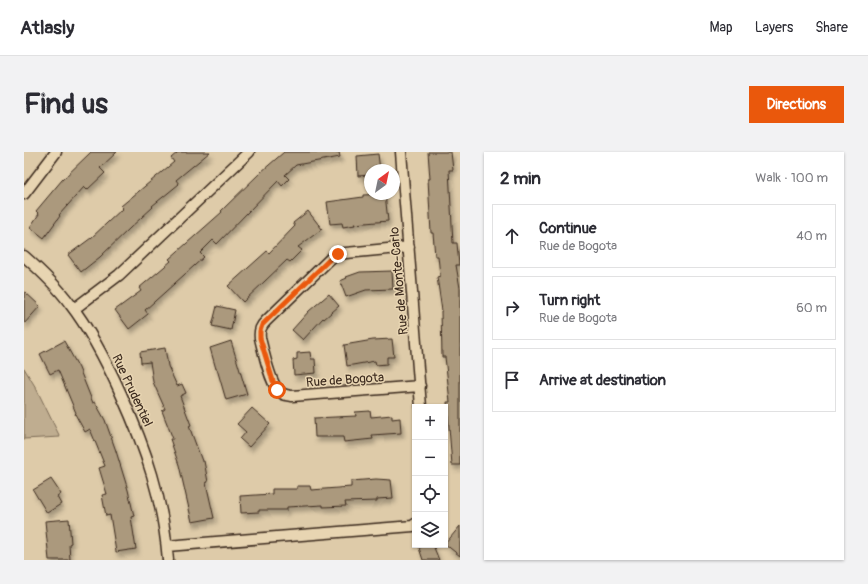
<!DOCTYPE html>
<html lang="en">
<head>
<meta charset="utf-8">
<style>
  body { margin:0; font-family:Pangolin,sans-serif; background:#f2f2f3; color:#2b2b33 }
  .controls { position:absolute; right:12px; bottom:12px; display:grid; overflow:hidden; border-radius:0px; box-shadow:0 1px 3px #0004 }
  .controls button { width:36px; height:36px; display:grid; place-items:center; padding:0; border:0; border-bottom:1px solid #e1e1e2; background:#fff; color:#2b2b33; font:20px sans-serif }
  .compass { position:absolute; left:340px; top:12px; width:36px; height:36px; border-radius:50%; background:#fff; box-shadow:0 1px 3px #0004; rotate:33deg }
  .stop { position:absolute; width:12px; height:12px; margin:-9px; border:3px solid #ea580c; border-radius:50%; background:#fff }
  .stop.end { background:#ea580c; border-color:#fff; box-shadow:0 1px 4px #0008 }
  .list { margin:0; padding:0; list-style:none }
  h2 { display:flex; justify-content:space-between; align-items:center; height:52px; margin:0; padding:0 16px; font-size:17px }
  h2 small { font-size:13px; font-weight:400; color:#7c7c81 }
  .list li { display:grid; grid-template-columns:26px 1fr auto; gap:12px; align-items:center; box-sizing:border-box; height:64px; margin:0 8px 8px; padding:0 8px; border:1px solid #e1e1e2; border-radius:0px }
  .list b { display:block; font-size:15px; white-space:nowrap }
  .list p { margin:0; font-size:13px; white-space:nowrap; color:#7c7c81 }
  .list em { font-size:13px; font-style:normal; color:#7c7c81 }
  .icon { flex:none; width:22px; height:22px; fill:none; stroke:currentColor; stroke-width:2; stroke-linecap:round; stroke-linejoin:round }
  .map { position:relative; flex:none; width:436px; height:408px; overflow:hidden; border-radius:0px }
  header { display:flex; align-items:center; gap:24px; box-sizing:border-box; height:56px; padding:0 20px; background:#fff; border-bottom:1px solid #e1e1e2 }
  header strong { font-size:19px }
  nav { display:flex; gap:22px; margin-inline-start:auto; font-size:14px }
  .intro { display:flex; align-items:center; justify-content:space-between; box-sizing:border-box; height:96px; padding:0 24px }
  h1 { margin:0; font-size:28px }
  .button { padding:10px 18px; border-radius:0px; background:#ea580c; color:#fff; font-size:14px; font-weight:700 }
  main { display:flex; gap:24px; padding:0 24px }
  aside { flex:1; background:#fff; border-radius:0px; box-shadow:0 1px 3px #0004 }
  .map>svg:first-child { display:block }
  .green { fill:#bfad90; stroke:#7d6c57 }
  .building { fill:#ab997d; stroke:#3b2a1e; filter:url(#shadow) }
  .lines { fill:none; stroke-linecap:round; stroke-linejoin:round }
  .minor-casing { stroke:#3b2a1e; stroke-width:13 }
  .minor { stroke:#e8d5b2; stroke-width:10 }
  .route { stroke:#ea580c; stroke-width:5 }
  .labels { text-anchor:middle; stroke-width:3; stroke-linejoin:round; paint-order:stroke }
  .street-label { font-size:13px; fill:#3b2a1e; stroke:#e8d5b2 }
</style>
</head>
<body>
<header>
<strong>Atlasly</strong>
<nav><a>Map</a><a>Layers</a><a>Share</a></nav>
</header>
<div class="intro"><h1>Find us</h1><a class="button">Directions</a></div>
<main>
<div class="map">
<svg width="436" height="408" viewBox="0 0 436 408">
  <defs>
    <filter id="shadow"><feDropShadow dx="2.5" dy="4.5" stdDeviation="2" flood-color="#0004"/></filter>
  </defs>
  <rect width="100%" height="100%" fill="#decba9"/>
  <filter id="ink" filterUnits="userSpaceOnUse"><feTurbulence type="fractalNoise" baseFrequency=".025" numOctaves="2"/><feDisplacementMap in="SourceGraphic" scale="8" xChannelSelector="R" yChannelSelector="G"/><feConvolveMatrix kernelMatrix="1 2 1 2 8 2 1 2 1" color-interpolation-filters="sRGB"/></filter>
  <g filter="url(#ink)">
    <path class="green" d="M0,216L12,236L36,285L0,287Z"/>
    <path class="building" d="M67,0H93L76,16L81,21L63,38L60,35L35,63L36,64L20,86L6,75L15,62L12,59L38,28Z
      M154,0H186L152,28L155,32L128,54L129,55L106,76L76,105L57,120L44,103L67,86L99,56L97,54L150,10L147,6Z
      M260,0H315L316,5L272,13L261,23L265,27L258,34L254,29L193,92L189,88L176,101L180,105L121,158L124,162L105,177L91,158L117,139L115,136L147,109L145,107L198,60L197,59L237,20Z
      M404,0H427L429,18H425L429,91H433L435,113H432L436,136V313H428L423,250H426L421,205H418L417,159H418L413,125L416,124L414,104H411L409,81H407L404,27H406Z
      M354,2L356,18H346V23L334,24L333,4Z
      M361,42L364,69L330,72L331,73L319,75L318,71L306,72L303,50L339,45V43Z
      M284,59L298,77L274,95L278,98L266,110L263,108L219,150L204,134L243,99L245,101L271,74L269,71Z
      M368,119L369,137L342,138L322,145L316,129L323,126L322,125L336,120Z
      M0,139L16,154L0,172Z
      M305,142L315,154L300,167L299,166L279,188L268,178L285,159Z
      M193,154L211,158L207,178L188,174Z
      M368,187L370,205H363V212L352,213L351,209L323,214L320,193L349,188Z
      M40,189L55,216L69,251L71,250L81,268L92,299L104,338L110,364L107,365L112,397L92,400L86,363L82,364L78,343L83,342L75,316L81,314L66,277L61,280L51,262L52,261L34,218L26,222L16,202Z
      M207,189L223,242L202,248L193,217H192L186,196Z
      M141,196L144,214L153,234L158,232L162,241L156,244L167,273L165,274L178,309H180L184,330L182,331L190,366L168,370L155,313L146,287H149L138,259L141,257L129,230L126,210L117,211L116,200Z
      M286,200L287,207H291L292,221L270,223L269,208L273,207V201Z
      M228,256L246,272L225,295L216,287L222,280L213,272Z
      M346,259L347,265L368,263V267L376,266L377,281L348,283L349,287L320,290L319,285H291L290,266L332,264L331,260Z
      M27,327L37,342L33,345L37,352L23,361L9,338Z
      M352,327L367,328L369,346L353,347V349L321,350L322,354L299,355V353L263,355V358H235V360L217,361L216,344L248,342V337H273V334H286L287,338L327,335V329Z
      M45,367L47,391L45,392L46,408H25L21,369Z
      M436,374V404L421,392Z
      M402,393H409L415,408H399L395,396Z"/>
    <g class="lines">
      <g class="minor-casing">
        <path id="minor" d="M377,0L397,255
          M0,42L32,0
          M385,95L322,101L314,102L306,107L242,169C237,174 235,178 236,186C239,198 246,230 254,238C258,243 262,243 268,244L396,234
          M0,104C17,119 33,134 46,152C67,179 83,211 97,242C122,297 139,347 144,408
          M50,157L95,123L225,0
          M143,394L389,374L391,372"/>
      </g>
      <use href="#minor" class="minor"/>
    </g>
  </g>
  <g class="lines" filter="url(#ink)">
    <path class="route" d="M253,238L249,229L236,186V179L238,173L306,107L314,102"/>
  </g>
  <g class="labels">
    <g class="street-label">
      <text transform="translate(374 129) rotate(-95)" y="5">Rue de Monte-Carlo</text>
      <text transform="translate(321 227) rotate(-4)" y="5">Rue de Bogota</text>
      <text transform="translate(109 238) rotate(65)" y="5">Rue Prudentiel</text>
    </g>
  </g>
</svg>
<div class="controls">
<button>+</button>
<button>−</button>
<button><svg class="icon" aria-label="locate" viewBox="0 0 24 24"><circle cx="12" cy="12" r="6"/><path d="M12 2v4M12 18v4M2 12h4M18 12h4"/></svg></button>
<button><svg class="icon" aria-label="layers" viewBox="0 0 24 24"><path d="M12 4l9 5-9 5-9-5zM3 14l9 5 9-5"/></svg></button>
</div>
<svg class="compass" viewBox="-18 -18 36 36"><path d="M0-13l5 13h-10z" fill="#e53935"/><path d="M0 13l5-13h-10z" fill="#7c7c81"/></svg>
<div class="stop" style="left:253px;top:238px"></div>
<div class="stop end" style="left:314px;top:102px"></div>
</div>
<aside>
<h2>2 min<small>Walk · 100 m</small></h2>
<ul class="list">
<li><svg class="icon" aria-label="ahead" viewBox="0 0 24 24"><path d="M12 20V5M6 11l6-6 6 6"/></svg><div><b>Continue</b><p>Rue de Bogota</p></div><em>40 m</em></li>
<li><svg class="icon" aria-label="right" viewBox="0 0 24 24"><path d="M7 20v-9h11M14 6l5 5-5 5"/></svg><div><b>Turn right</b><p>Rue de Bogota</p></div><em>60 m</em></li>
<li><svg class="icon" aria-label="arrive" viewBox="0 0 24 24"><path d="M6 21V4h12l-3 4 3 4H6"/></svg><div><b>Arrive at destination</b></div></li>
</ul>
</aside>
</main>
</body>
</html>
